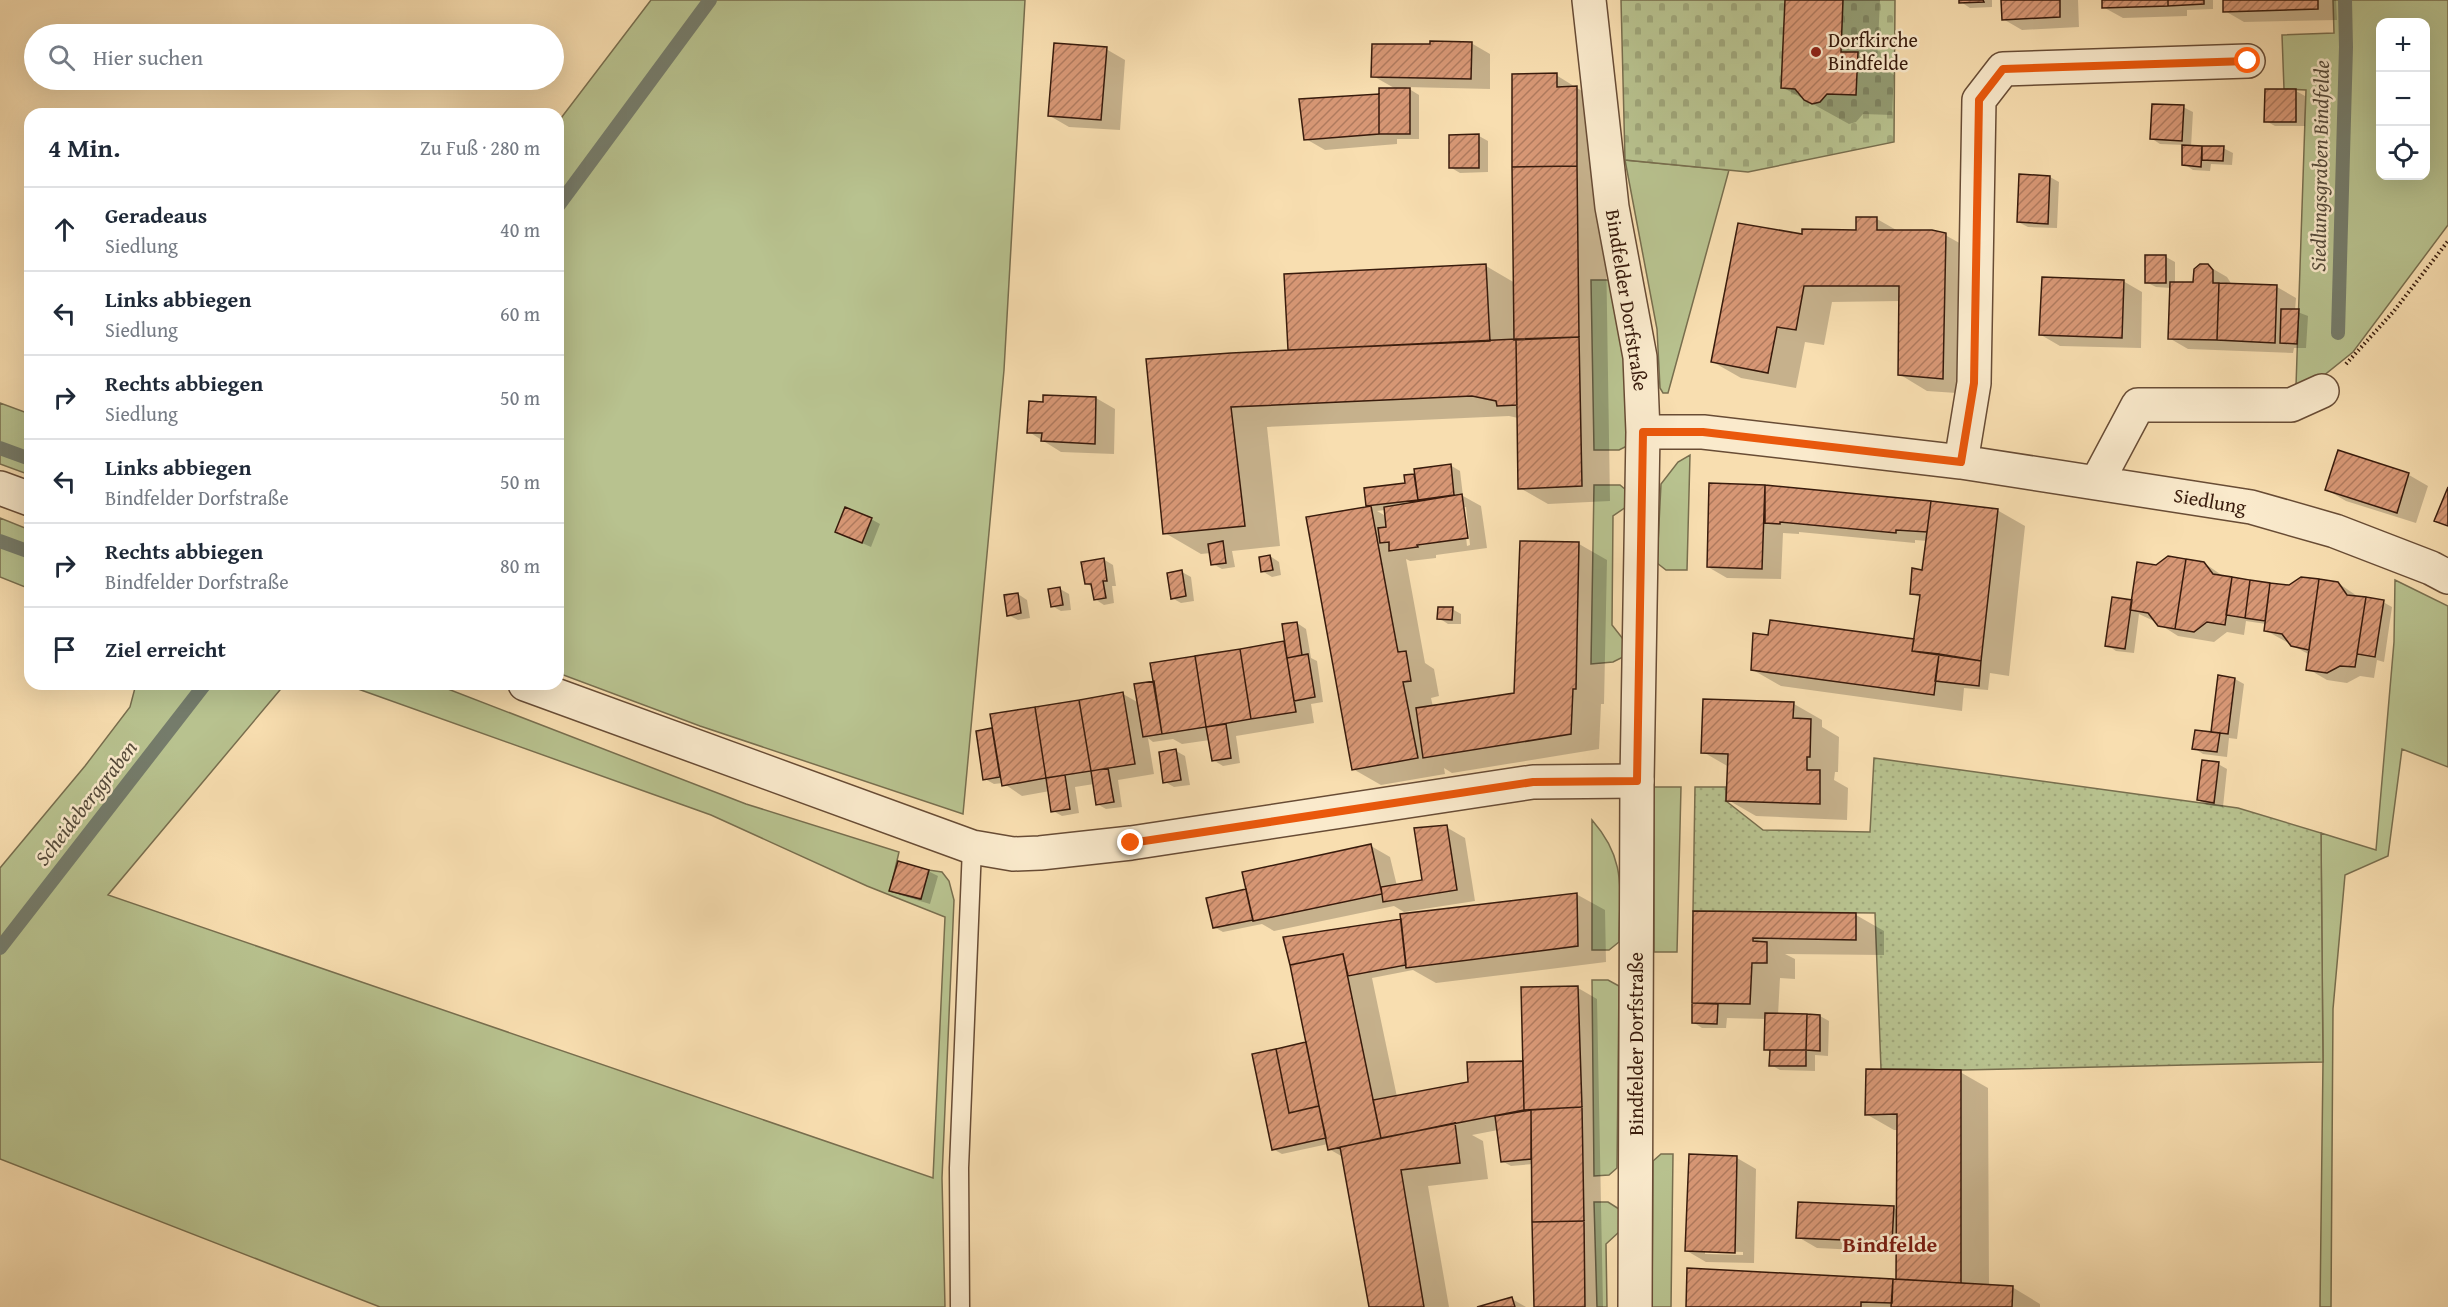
<!DOCTYPE html>
<html lang="de">
<head>
<meta charset="utf-8">
<style>
  body { margin:0; font-family:"Gentium Book Plus",serif; background:#f6f6f7; color:#1f2937 }
  .controls { position:absolute; right:18px; top:18px; display:grid; overflow:hidden; border-radius:12px; box-shadow:0 6px 24px #0002 }
  .controls button { width:54px; height:54px; display:grid; place-items:center; padding:0; border:0; border-bottom:2px solid #e0e1e3; background:#fff; color:#1f2937; font:30px sans-serif }
  .stop { position:absolute; width:18px; height:18px; margin:-14px; border:4px solid #ea580c; border-radius:50%; background:#fff }
  .stop.end { background:#ea580c; border-color:#fff; box-shadow:0 2px 6px #0008 }
  .list { margin:0; padding:0; list-style:none }
  h2 { display:flex; justify-content:space-between; align-items:center; height:78px; margin:0; padding:0 24px; font-size:26px }
  h2 small { font-size:20px; font-weight:400; color:#747a83 }
  .list li { display:grid; grid-template-columns:39px 1fr auto; gap:18px; align-items:center; box-sizing:border-box; height:84px; padding:0 24px; border-top:2px solid #e0e1e3 }
  .list b { display:block; font-size:22px; white-space:nowrap }
  .list p { margin:0; font-size:20px; white-space:nowrap; color:#747a83 }
  .list em { font-size:20px; font-style:normal; color:#747a83 }
  .icon { flex:none; width:33px; height:33px; fill:none; stroke:currentColor; stroke-width:2; stroke-linecap:round; stroke-linejoin:round }
  .map { position:relative; flex:none; width:2448px; height:1307px; overflow:hidden }
  .search { position:absolute; background:#fff; box-shadow:0 6px 24px #0002; left:24px; top:24px; width:540px; height:66px; display:flex; align-items:center; gap:15px; box-sizing:border-box; padding:0 21px; border-radius:33px; color:#747a83; font-size:22px }
  .panel { position:absolute; background:#fff; box-shadow:0 6px 24px #0002; left:24px; top:108px; width:540px; height:582px; border-radius:18px }
  .map>svg:first-child { display:block }
  .grass { fill:#b8c28f; stroke:#786e4e; stroke-width:1.5; fill-rule:evenodd }
  .cemetery { fill:url(#cemetery-stones); stroke:#786e4e; stroke-width:1.5 }
  .park { fill:url(#park-dots); stroke:#786e4e; stroke-width:1.5 }
  .shadow { fill:#0003; fill-rule:evenodd }
  .lines { fill:none; stroke-linecap:round; stroke-linejoin:round }
  .stream { stroke:#757c6b; stroke-width:14 }
  .building { fill:url(#building-hatch); stroke:#381b0c; stroke-width:1.5 }
  .service-casing { stroke:#684c35; stroke-width:21 }
  .minor-casing { stroke:#684c35; stroke-width:36 }
  .tertiary-casing { stroke:#684c35; stroke-width:36 }
  .path { stroke:#381b0c; stroke-width:4; stroke-dasharray:1.5 3; stroke-linecap:butt }
  .service { stroke:#faeacc; stroke-width:18 }
  .minor { stroke:#faeacc; stroke-width:33 }
  .tertiary { stroke:#faeacc; stroke-width:33 }
  .route { stroke:#ea580c; stroke-width:8 }
  .poi-dot { fill:#8f2418; stroke:#faeacc; stroke-width:2 }
  .labels { text-anchor:middle; stroke-width:5; stroke-linejoin:round; paint-order:stroke }
  .poi-label { font-size:20px; fill:#381b0c; stroke:#faeacc; text-anchor:start }
  .street-label { font-size:20px; fill:#381b0c; stroke:#faeacc }
  .water-label { font-size:21px; font-style:italic; fill:#564b3b; stroke:#faeacc }
  .quarter-label { font-size:22px; font-weight:bold; fill:#7a1f14; stroke:#faeacc }
</style>
</head>
<body>
<div class="map">
<svg width="2448" height="1307" viewBox="0 0 2448 1307">
  <defs>
    <pattern id="cemetery-stones" width="16" height="16" patternUnits="userSpaceOnUse" patternTransform="scale(1.5)"><rect width="16" height="16" fill="#b8c28f"/><path d="M2 7V4a2 2 0 0 1 4 0v3zM10 15v-3a2 2 0 0 1 4 0v3z" fill="#9fa67a"/></pattern>
    <pattern id="park-dots" width="8" height="8" patternUnits="userSpaceOnUse" patternTransform="scale(1.5)"><rect width="8" height="8" fill="#b8c28f"/><path d="M2 2h.1M6 6h.1" fill="none" stroke="#9fa67a" stroke-width="1.8" stroke-linecap="round"/></pattern>
    <pattern id="building-hatch" width="6" height="6" patternUnits="userSpaceOnUse" patternTransform="scale(1.5)"><rect width="6" height="6" fill="#d79775"/><path d="M-1 1l2-2M0 6l6-6M5 7l2-2" fill="none" stroke="#af7a5e"/></pattern>
  </defs>
  <rect width="100%" height="100%" fill="#f8deb0"/>
  <filter id="stains"><feTurbulence type="fractalNoise" baseFrequency=".00333" numOctaves="4"/><feColorMatrix values="0 0 0 0 .2 0 0 0 0 .09 0 0 0 0 .02 0 0 0 .5 -.17"/></filter>
  <radialGradient id="worn" r=".72"><stop offset=".6" stop-color="#630" stop-opacity="0"/><stop offset="1" stop-color="#630" stop-opacity=".3"/></radialGradient>
  <path class="grass" d="M651,0H1025L1004,370L963,814L700,726L558,673V122Z
    M2333,0H2448V225L2353,352L2323,376L2296,386L2306,90L2284,89L2282,35L2334,33ZM2380,22H2426V176H2380Z
    M1625,160L1729,170L1668,393H1663L1660,388L1657,329Z
    M1591,280H1610L1625,364L1627,446L1619,450H1594Z
    M0,403L30,414V475L0,464Z
    M1690,455L1687,570H1666L1657,563L1661,484L1678,462Z
    M1594,485H1620L1626,490V507L1613,516L1612,625L1623,639V657L1613,662L1591,664Z
    M0,518L30,530V589L0,577Z
    M2395,580L2448,606V767L2402,749L2388,856L2345,875L2333,1009L2331,1307H2320L2323,1062L2321,833L2376,850L2394,642Z
    M136,684H285L108,895L933,1178L945,917L867,886L711,815L344,684H435L746,804L899,852L890,891L920,899L929,870L942,872L949,881L954,900L942,1178L945,1307H380L0,1159V868L85,766L130,707Z
    M1654,787H1681L1677,952H1654Z
    M1592,820C1628,861 1619,891 1619,942L1609,950H1592Z
    M1592,980H1608L1619,986L1617,1168L1609,1175L1594,1176Z
    M1661,1154H1673L1671,1307H1652L1653,1161Z
    M1594,1202H1608L1619,1209V1232L1606,1244L1607,1307H1597Z"/>
  <path class="cemetery" d="M1621,0H1895L1894,142L1748,172L1625,160Z"/>
  <path class="park" d="M1874,758L2238,808L2321,833L2323,1062L1961,1070L1881,1069L1875,913L1693,911L1695,787H1726V801L1763,830L1870,832Z"/>
  <path class="shadow" d="M1786,0H1880L1877,65L1894,75L1892,115L1863,114L1856,122L1849,124L1782,87Z
    M1961,0H1992V7L1970,8L1961,2Z
    M2002,0H2078L2079,27L2022,30L2003,19Z
    M2103,0H2213V9L2187,10V16L2123,18L2103,7Z
    M2224,0H2336L2337,20L2244,22L2225,11Z
    M1471,43L1490,54V89L1406,87L1419,95V139H1397V144L1325,150L1306,139L1378,95L1396,89L1373,76Z
    M1106,49L1125,60L1120,130L1069,127L1050,116Z
    M1556,75L1595,99L1605,184L1610,501L1548,504L1520,488L1518,418L1509,416L1267,427L1280,546L1232,551L1235,567L1222,569L1213,564L1211,553L1201,554L1165,533L1147,361L1289,351L1286,275L1486,266L1515,283Z
    M2296,91L2305,96V126H2275L2266,121Z
    M2183,107L2193,112L2191,147L2223,148L2233,153L2232,165L2211,164L2210,171L2193,170L2184,164V145L2160,144L2151,138Z
    M1479,136L1488,141V172L1460,173L1450,167Z
    M2020,176L2050,177L2059,182L2057,228L2028,227L2018,222Z
    M1877,219L1898,231L1945,235L1974,251L1971,394L1927,391L1899,374L1900,301L1832,302L1824,345L1805,342L1796,388L1741,378L1713,362L1803,236L1857,231Z
    M2166,257L2175,262V283H2194L2208,266L2227,277L2232,285L2277,287L2296,298L2295,311L2308,316L2306,348H2294L2293,353L2188,349L2169,338L2171,288L2156,287L2146,282Z
    M2123,281L2142,292L2141,348L2060,346L2041,335Z
    M1096,398L1115,409L1114,454L1061,452L1029,432L1044,403Z
    M2339,452L2409,475L2428,486L2416,523L2346,501L2327,490Z
    M1450,465L1460,471L1463,496L1481,506L1487,548L1436,555V558L1410,561L1406,559L1425,663L1434,669L1439,696L1431,698L1433,707L1515,694L1579,544L1607,560L1604,704H1601L1599,749L1452,773L1444,768L1445,774L1381,785L1353,769L1307,518L1371,507L1368,505L1407,484L1406,476ZM1463,507H1466L1470,545L1467,546ZM1385,510L1386,516L1377,511Z
    M1710,485L1765,486L1997,510L2025,526L2009,676L1990,673L1988,690L1964,688L1962,711L1781,686L1753,670L1915,641L1921,598L1911,593L1923,572L1927,541L1915,540V543L1799,532V534L1783,533L1781,579L1727,578L1708,567Z
    M871,519L880,524L871,547L837,532Z
    M1270,556L1279,562L1281,575L1272,577L1262,571Z
    M1103,559L1113,565L1116,586H1112L1114,603L1104,605L1095,599L1093,588L1086,583Z
    M2204,563L2226,578L2232,579L2289,587L2338,583L2360,598L2383,602L2392,607L2384,662L2377,660L2374,678L2360,676L2347,683L2327,680L2308,669L2310,655L2265,630L2266,624L2246,621L2244,635L2227,632L2214,642L2178,636L2156,622L2139,614L2134,653L2116,651L2107,645L2156,567Z
    M1182,572L1191,577L1194,601L1181,603L1172,598Z
    M1060,589L1069,594L1071,610L1061,611L1052,606Z
    M1018,594L1027,600L1030,618L1018,620L1008,615Z
    M1452,609L1461,614V624H1448L1439,618Z
    M1297,623L1306,629L1311,658L1317,661L1323,702L1311,704L1314,723L1236,736L1240,763L1223,766L1213,760L1210,740L1182,744L1173,739L1153,742L1148,738L1154,774L1118,780L1122,807L1106,809L1097,804L1094,784L1075,787L1079,813L1062,816L1053,811L1050,791L1022,796L1003,783L994,784L985,779L992,730L995,732L1123,694L1139,703L1155,683L1284,643L1286,644Z
    M2235,679L2244,684L2237,739L2229,738L2227,757L2203,754L2194,748L2212,734Z
    M1794,704L1822,720V727L1839,737L1838,772H1835L1834,780L1848,788L1847,820L1756,816L1728,800L1729,767L1703,752Z
    M1176,751L1185,756L1190,785L1174,787L1165,782Z
    M2218,764L2227,769L2223,807L2207,805L2198,800Z
    M1446,827L1465,838L1475,901L1404,912L1394,906L1274,931L1262,924L1223,932L1214,927L1371,846L1390,857L1397,886L1424,882Z
    M928,871L938,876L930,904L900,895L891,890Z
    M1576,894L1605,910L1606,962L1436,983L1413,970L1372,978L1397,1097L1469,1083L1525,1062L1578,988L1597,999L1603,1307H1535L1533,1164L1511,1166L1502,1161L1498,1130L1472,1135L1483,1141L1488,1179L1428,1186L1449,1307H1371L1343,1157L1329,1149L1328,1144L1282,1154L1273,1149L1308,1045L1291,965Z
    M1694,912L1856,915L1884,931V955L1785,954L1795,959V979L1780,978L1778,1015L1820,1016L1829,1021L1828,1056L1815,1055V1071L1780,1070L1771,1065V1052L1765,1049L1766,1019L1727,1018L1726,1028H1702L1693,1022Z
    M1960,1072L1988,1088L1989,1286L2012,1287L2040,1304V1307H1688L1898,1281V1252L1817,1248L1798,1237L1894,1208L1898,1210V1130H1894L1866,1114Z
    M1737,1158L1756,1169L1754,1263L1706,1262L1687,1251ZM1705,1251L1743,1252V1255L1705,1254Z
    M1512,1299L1526,1307H1482Z"/>
  <g class="lines">
    <path class="stream" d="M558,206L710,0
      M2338,333L2346,47L2345,0
      M0,448L30,459
      M0,541L30,552
      M0,948L205,684"/>
  </g>
  <path class="building" d="M1785,0H1843L1841,52H1858L1856,95L1827,94L1820,102L1812,104L1804,100L1795,89L1781,88Z
    M1959,0H1983L1984,2L1959,3Z
    M2001,0H2060V17L2002,20Z
    M2102,0H2168V6L2102,8Z
    M2168,0H2204V4L2168,6Z
    M2223,0H2318V9L2223,12Z
    M1430,41L1472,42L1471,79L1371,77L1372,44H1430Z
    M1054,43L1107,47L1101,120L1048,116Z
    M1557,73V87L1577,86V166L1512,167V74Z
    M1379,88H1410V134H1379Z
    M2265,89H2296V122H2264Z
    M1379,94V134L1304,140L1299,99Z
    M2152,104L2184,105L2182,141L2150,139Z
    M1479,134V168H1449V135Z
    M2182,145L2202,146L2201,167L2182,165Z
    M2202,146H2224L2223,161L2202,160Z
    M1577,166L1579,337L1514,340L1512,167Z
    M2019,174L2050,176L2048,224L2017,222Z
    M1856,217H1877V230H1932L1946,233L1943,379L1898,375L1899,286H1804L1796,330L1777,327L1768,373L1711,362L1738,223L1802,234V229L1856,230Z
    M2145,255H2166V283H2145Z
    M1486,264L1490,341L1288,350L1284,274Z
    M2200,264H2208L2213,270V283H2219L2217,340L2168,339L2170,282H2193L2194,269Z
    M2042,277L2124,280L2122,338L2039,335Z
    M2219,283L2277,285L2275,343L2217,340Z
    M2281,309H2299L2297,344L2280,343Z
    M1579,337L1582,486L1518,489L1516,339Z
    M1516,339L1517,405L1497,406L1496,401L1472,396L1231,407L1245,526L1163,534L1146,359L1231,353Z
    M1043,395L1096,397L1095,444L1041,441L1042,433H1027L1029,401L1043,402Z
    M2338,450L2409,473L2397,513L2325,490Z
    M1451,464L1454,495L1418,500L1414,469Z
    M1414,474L1418,500L1366,506L1364,488L1405,483L1404,475Z
    M1709,483L1765,485L1762,569L1707,567Z
    M1765,485L1931,501L1927,532L1896,530V533L1780,522V524L1765,523Z
    M2448,487V526L2434,521Z
    M1462,494L1468,538L1417,545L1418,547L1389,551V542L1380,543L1378,528L1386,527L1384,507Z
    M1931,501L1998,509L1981,661L1912,651L1920,595L1910,594L1912,568L1922,570Z
    M1371,506L1398,652L1406,651L1411,681L1403,682L1418,758L1352,770L1306,517Z
    M845,507L872,518L862,543L835,532Z
    M1223,541L1226,563L1211,565L1208,544Z
    M1520,541L1579,542L1576,689H1573L1571,734L1423,758L1416,708L1514,693Z
    M1270,555L1273,570L1261,572L1259,557Z
    M2168,556L2186,559L2175,629L2158,626L2148,613L2130,610L2137,562L2156,565Z
    M1104,558L1107,581H1103L1106,598L1094,600L1091,584H1085L1081,562Z
    M2186,559L2204,562L2213,574L2232,577L2225,625L2207,622L2194,632L2175,629Z
    M1182,570L1186,596L1171,599L1167,573Z
    M2232,577L2250,580L2245,618L2226,615Z
    M2301,577L2319,579L2309,650L2291,646L2282,634L2264,631L2270,583L2289,585Z
    M2319,579L2338,582L2347,595L2366,597L2355,667L2340,666L2327,673L2306,670Z
    M2250,580L2270,583L2265,621L2245,618Z
    M1060,587L1063,605L1051,607L1048,589Z
    M1018,593L1021,613L1007,616L1004,595Z
    M2112,597L2132,600L2125,649L2105,646Z
    M2366,597L2384,600L2375,657L2357,654Z
    M1438,607H1453L1452,620L1437,619Z
    M1770,620L1914,639L1912,651L1939,654L1934,695L1751,670L1753,633L1768,635Z
    M1297,622L1302,655L1287,658L1282,624Z
    M1284,641L1296,712L1251,719L1240,649Z
    M1240,649L1251,719L1206,727L1195,656Z
    M1308,654L1315,697L1294,701L1287,658Z
    M1939,654L1981,661L1979,686L1935,681Z
    M1195,656L1206,727L1162,734L1150,663Z
    M2218,675L2235,678L2228,734L2211,732Z
    M1154,681L1162,734L1143,737L1134,684Z
    M1123,692L1135,764L1091,771L1079,700Z
    M1703,699L1794,702L1793,718L1811,719L1810,757H1807V770H1820V804L1726,801L1728,754L1701,753Z
    M1079,700L1091,771L1046,778L1035,707Z
    M1035,707L1046,778L1002,786L990,714Z
    M1226,724L1231,758L1212,761L1206,727Z
    M992,728L1000,777L983,780L976,731Z
    M2195,730L2220,733L2217,752L2192,749Z
    M1176,749L1181,780L1163,783L1159,752Z
    M2202,760L2219,762L2214,803L2197,800Z
    M1108,768L1114,802L1096,805L1091,771Z
    M1065,775L1070,809L1051,812L1046,778Z
    M1447,825L1457,890L1383,902L1381,887L1422,880L1414,828Z
    M1371,844L1382,894L1253,921L1242,872Z
    M898,861L929,870L921,899L889,891Z
    M1246,889L1253,920L1213,928L1206,898Z
    M1577,893L1578,946L1406,968L1400,914Z
    M1693,911L1856,913V940L1753,938V941L1767,942V963H1752L1750,1004L1692,1003Z
    M1401,919L1406,965L1348,976L1343,954L1290,965L1283,937Z
    M1343,954L1381,1138L1328,1150L1290,965Z
    M1578,986L1582,1107L1524,1110L1521,987Z
    M1692,1003L1718,1004L1717,1024L1692,1023Z
    M1765,1013L1807,1014L1806,1050H1764Z
    M1807,1014L1820,1015V1051L1806,1050Z
    M1306,1042L1319,1106L1289,1113L1276,1049Z
    M1276,1049L1289,1113L1319,1106L1326,1138L1272,1150L1252,1054Z
    M1770,1050H1806V1066H1769Z
    M1523,1061L1524,1110L1381,1138L1373,1100L1468,1082L1467,1062Z
    M1866,1069L1961,1070V1283L1896,1279L1897,1114L1865,1115Z
    M1582,1107L1584,1221L1532,1222L1531,1110Z
    M1531,1110V1159L1501,1162L1495,1116Z
    M1455,1123L1460,1163L1401,1170L1424,1307H1369L1340,1147Z
    M1689,1154L1737,1156L1735,1253L1685,1251Z
    M1798,1202L1894,1206L1892,1242L1796,1238Z
    M1584,1221L1585,1307H1534L1532,1222Z
    M1687,1268L1893,1279L1892,1303L1861,1302V1307H1686Z
    M1893,1279L2013,1286L2012,1307H1891Z
    M1512,1297L1515,1307H1477Z"/>
  <g class="lines">
    <g class="service-casing">
      <path id="service" d="M960,1307L959,1168L972,847"/>
    </g>
    <g class="minor-casing">
      <path id="minor" d="M1589,0L1612,207L1640,357L1643,432L1637,781L1635,1307
        M1643,432H1703L1961,462L2251,507L2335,531L2431,568L2448,577
        M1961,462L1974,383L1979,100L2003,69L2248,61
        M2097,482L2138,405H2291L2322,391"/>
    </g>
    <g class="tertiary-casing">
      <path id="tertiary" d="M0,488L30,499
        M525,684L972,847L1013,854L1040,853L1131,843L1533,782L1637,781"/>
    </g>
    <path class="path" d="M2346,364L2394,311L2448,241"/>
    <use href="#service" class="service"/>
    <use href="#minor" class="minor"/>
    <use href="#tertiary" class="tertiary"/>
  </g>
  <g class="lines">
    <path class="route" d="M1131,843L1533,782L1637,781L1643,432H1703L1961,462L1974,383L1979,100L2003,69L2248,61"/>
  </g>
  <circle class="poi-dot" cx="1816" cy="52" r="6"/>
  <g class="labels">
    <g class="poi-label">
      <text x="1828" y="47">Dorfkirche<tspan x="1828" dy="23">Bindfelde</tspan></text>
    </g>
    <g class="street-label">
      <text transform="translate(1627 300) rotate(81)" y="7">Bindfelder Dorfstraße</text>
      <text transform="translate(2210 501) rotate(10)" y="7">Siedlung</text>
      <text transform="translate(1636 1044) rotate(-90)" y="7">Bindfelder Dorfstraße</text>
    </g>
    <g class="water-label">
      <text transform="translate(2320 166) rotate(-89)" y="7">Siedlungsgraben Bindfelde</text>
      <text transform="translate(86 803) rotate(-52)" y="7">Scheideberggraben</text>
    </g>
    <g class="quarter-label">
      <text x="1890" y="1252">Bindfelde</text>
    </g>
  </g>
  <rect width="100%" height="100%" filter="url(#stains)"/>
  <rect width="100%" height="100%" fill="url(#worn)"/>
</svg>
<div class="controls">
<button>+</button>
<button>−</button>
<button><svg class="icon" aria-label="locate" viewBox="0 0 24 24"><circle cx="12" cy="12" r="6"/><path d="M12 2v4M12 18v4M2 12h4M18 12h4"/></svg></button>
</div>
<div class="stop" style="left:2248px;top:61px"></div>
<div class="stop end" style="left:1131px;top:843px"></div>
<div class="search"><svg class="icon" aria-label="search" viewBox="0 0 24 24"><circle cx="10" cy="10" r="6"/><path d="M15 15l6 6"/></svg>Hier suchen</div>
<section class="panel">
<h2>4 Min.<small>Zu Fuß · 280 m</small></h2>
<ul class="list">
<li><svg class="icon" aria-label="ahead" viewBox="0 0 24 24"><path d="M12 20V5M6 11l6-6 6 6"/></svg><div><b>Geradeaus</b><p>Siedlung</p></div><em>40 m</em></li>
<li><svg class="icon" aria-label="left" viewBox="0 0 24 24"><path d="M17 20v-9H6M10 6l-5 5 5 5"/></svg><div><b>Links abbiegen</b><p>Siedlung</p></div><em>60 m</em></li>
<li><svg class="icon" aria-label="right" viewBox="0 0 24 24"><path d="M7 20v-9h11M14 6l5 5-5 5"/></svg><div><b>Rechts abbiegen</b><p>Siedlung</p></div><em>50 m</em></li>
<li><svg class="icon" aria-label="left" viewBox="0 0 24 24"><path d="M17 20v-9H6M10 6l-5 5 5 5"/></svg><div><b>Links abbiegen</b><p>Bindfelder Dorfstraße</p></div><em>50 m</em></li>
<li><svg class="icon" aria-label="right" viewBox="0 0 24 24"><path d="M7 20v-9h11M14 6l5 5-5 5"/></svg><div><b>Rechts abbiegen</b><p>Bindfelder Dorfstraße</p></div><em>80 m</em></li>
<li><svg class="icon" aria-label="arrive" viewBox="0 0 24 24"><path d="M6 21V4h12l-3 4 3 4H6"/></svg><div><b>Ziel erreicht</b></div></li>
</ul>
</section>
</div>
</body>
</html>
